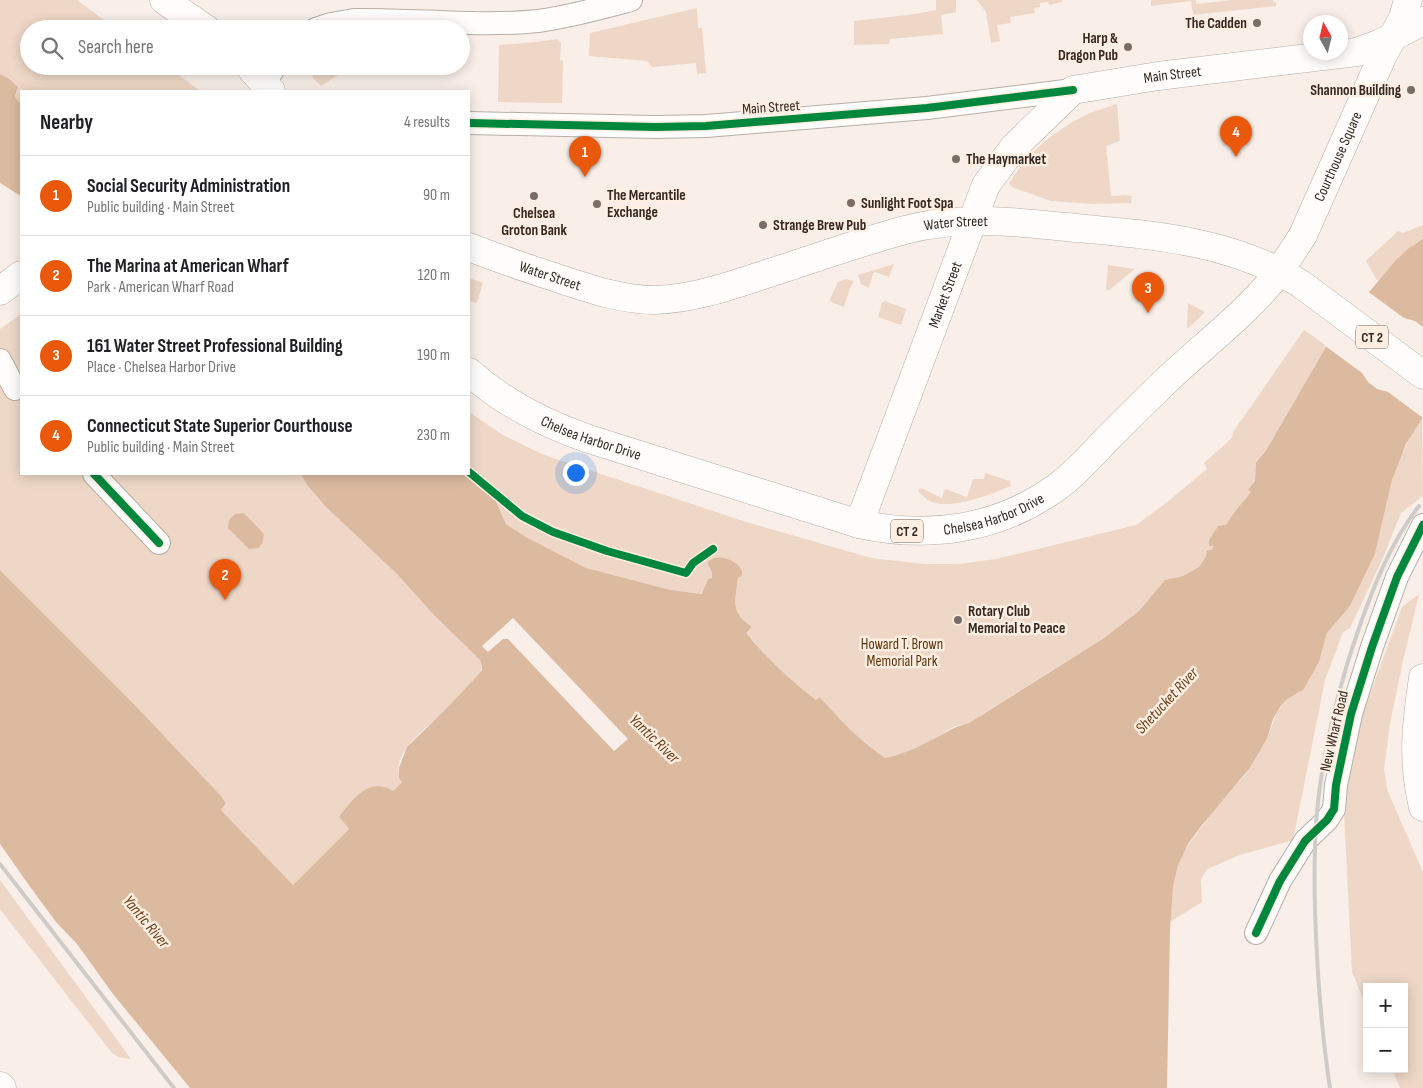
<!DOCTYPE html>
<html lang="en">
<head>
<meta charset="utf-8">
<style>
  body { margin:0; font-family:"Sofia Sans Condensed",sans-serif; background:#f2f2f2; color:#202124 }
  .controls { position:absolute; right:15px; bottom:15px; display:grid; overflow:hidden; border-radius:0px; box-shadow:0 2px 12px #0003 }
  .controls button { width:45px; height:45px; display:grid; place-items:center; padding:0; border:0; border-bottom:1px solid #e0e0e0; background:#fff; color:#202124; font:25px sans-serif }
  .compass { position:absolute; left:1303px; top:15px; width:45px; height:45px; border-radius:50%; background:#fff; box-shadow:0 2px 12px #0003; rotate:352deg }
  .you { position:absolute; left:575px; top:472px; width:18px; height:18px; margin:-12px; border:4px solid #fff; border-radius:50%; background:#1a73e8; box-shadow:0 0 0 8px #1a73e833 }
  .badge { display:grid; place-items:center; width:32px; height:32px; border-radius:50%; background:#ea580c; color:#fff; font-size:16px; font-weight:700 }
  .pin { position:absolute; translate:-50% -41px; filter:drop-shadow(0 1px 2px #0008) }
  .pin::after { content:''; position:absolute; top:26px; width:18px; height:15px; background:inherit; clip-path:polygon(0 0,100% 0,50% 100%) }
  .list { margin:0; padding:0; list-style:none }
  h2 { display:flex; justify-content:space-between; align-items:center; height:65px; margin:0; padding:0 20px; font-size:21px }
  h2 small { font-size:16px; font-weight:400; color:#757577 }
  .list li { display:grid; grid-template-columns:32px 1fr auto; gap:15px; align-items:center; box-sizing:border-box; height:80px; padding:0 20px; border-top:1px solid #e0e0e0 }
  .list b { display:block; font-size:19px; white-space:nowrap }
  .list p { margin:0; font-size:16px; white-space:nowrap; color:#757577 }
  .list em { font-size:16px; font-style:normal; color:#757577 }
  .icon { flex:none; width:28px; height:28px; fill:none; stroke:currentColor; stroke-width:2; stroke-linecap:round; stroke-linejoin:round }
  .map { position:relative; flex:none; width:1423px; height:1088px; overflow:hidden }
  .search { position:absolute; background:#fff; box-shadow:0 2px 12px #0003; left:20px; top:20px; width:450px; height:55px; display:flex; align-items:center; gap:12px; box-sizing:border-box; padding:0 18px; border-radius:28px; color:#757577; font-size:19px }
  .panel { position:absolute; background:#fff; box-shadow:0 2px 12px #0003; left:20px; top:90px; width:450px; height:385px; border-radius:0px }
  .map>svg:first-child { display:block }
  .green { fill:#eed7c6 }
  .water { fill:#dbba9f }
  .pier { fill:#f9efe8 }
  .lines { fill:none; stroke-linecap:round; stroke-linejoin:round }
  .street-casing { stroke:#b7aea8; stroke-width:24 }
  .secondary-casing { stroke:#b7aea8; stroke-width:29 }
  .primary-casing { stroke:#b7aea8; stroke-width:29 }
  .highway-casing { stroke:#b7aea8; stroke-width:29 }
  .street { stroke:#fefdfc; stroke-width:22 }
  .secondary { stroke:#fefdfc; stroke-width:28 }
  .primary { stroke:#fefdfc; stroke-width:28 }
  .highway { stroke:#fefdfc; stroke-width:28 }
  .rail { stroke:#cecbc9; stroke-width:4 }
  .cycleway-casing { stroke:#ffeee2; stroke-width:11 }
  .cycleway { stroke:#00873e; stroke-width:8 }
  .poi-dot { fill:#786e67; stroke:#ffeee2; stroke-width:2 }
  .labels { text-anchor:middle; stroke-width:5; stroke-linejoin:round; paint-order:stroke }
  .shield { fill:#ffeee2; stroke:#70645b; stroke-width:1 }
  .shield-label { font-size:14px; font-weight:bold; fill:#332921 }
  .poi-label { font-size:15px; font-weight:bold; fill:#332921; stroke:#ffeee2; text-anchor:start }
  .street-label { font-size:15px; fill:#332921; stroke:#ffeee2 }
  .park-label { font-size:15px; fill:#5c3207; stroke:#ffeee2 }
  .water-label { font-size:16px; font-style:italic; fill:#6a3f18; stroke:#ffeee2 }
</style>
</head>
<body>
<div class="map">
<svg width="1423" height="1088" viewBox="0 0 1423 1088">
  <rect width="100%" height="100%" fill="#f9efe8"/>
  <path class="green" d="M0,0H77L116,29H29V66H167L200,91H21V105L15,97L18,90L8,78L0,74Z
    M936,0H956V12L941,15L943,34L890,39L889,44L854,45V21L916,14L936,10Z
    M977,0H1062V2L1049,5L1048,2L1040,3V7L1034,8L1035,13L1010,17L1011,23L997,25L1000,41L991,43L986,12Z
    M1151,0H1196V4L1233,0H1273L1274,2H1276V6L1193,15L1191,1L1151,6Z
    M697,8L698,28H702L706,73L697,74L696,63L652,67L647,61L589,56L590,33Z
    M558,39L561,43L560,60L563,61L562,103L498,102L499,45L536,42Z
    M311,66H344V71L321,86L313,78Z
    M1117,104L1120,141L1106,146L1111,196L1125,195L1132,196L1131,203L1093,204L1051,201L1012,187L1009,184C1025,155 1052,133 1080,118C1091,112 1105,108 1117,104Z
    M1423,225V240L1413,245L1379,281L1377,280L1366,261L1398,231L1403,233Z
    M894,264L889,277L875,272L873,274L869,288L861,284L858,275Z
    M1108,265L1135,269L1109,290H1106Z
    M469,278L483,283L477,303L469,301Z
    M846,279L854,281L850,288L844,307L831,302L830,299L838,282Z
    M885,301L906,309L901,325L878,317L882,303Z
    M1188,303L1205,312L1187,329Z
    M21,314V474H301L307,485L325,506L397,574L432,613L480,660C483,667 482,669 478,675C467,688 456,700 444,712C428,727 386,755 402,782L393,791C367,778 353,798 339,817L349,829L293,885L221,810L226,803L221,796L131,701L0,570V329Z
    M1304,330L1327,346L1265,452L1256,461L1255,481L1252,492L1244,502L1233,513L1227,524L1218,526L1209,540L1214,549L1207,551L1205,558L1199,567L1183,576L1165,580L1139,611L1104,638L984,713L969,723L955,726L925,744L901,754L885,758C858,739 841,721 820,697L816,700C790,680 768,658 746,633L752,627C730,612 735,602 738,578L743,575L734,562L718,558L707,563L712,572V578L708,580L703,594L671,590L586,568L526,537L506,524L494,497L463,474H469V412L503,435L544,455L743,521L871,558L924,564H959L996,559L1136,525L1166,503L1207,469L1204,463L1232,438L1233,432Z
    M1422,418L1423,496L1401,513L1382,560L1350,628L1343,632L1325,680L1293,840L1240,855L1207,869L1201,879L1202,902L1170,922L1173,887L1178,865L1184,851L1217,806L1245,775L1267,739L1277,712L1286,700L1299,693L1319,662L1327,633L1350,606L1375,554L1392,480L1398,463L1412,433Z
    M985,473L1010,481L1011,486C991,494 950,511 930,501C926,499 922,495 918,491L921,488L942,498L945,489L967,497L973,479H984Z
    M1419,594L1403,661L1390,723L1384,770L1388,792L1423,872V1088H1400L1392,1069H1404V987H1367V1008L1352,972L1344,812L1354,738L1402,607Z
    M0,880L131,1059L118,1057L112,1053L0,909Z"/>
  <path class="water" d="M0,74L8,78L18,87L15,97L21,105V196L0,183Z
    M1423,239V417L1406,444L1392,480L1375,554L1350,606L1327,633L1319,662L1303,690L1286,700L1280,707L1273,719L1267,739L1249,769L1202,825L1188,844L1178,865L1173,887L1170,930L1167,1088H190L113,994L77,944L56,922L31,888L0,844V570L131,701L221,796L226,803L221,810L293,885L349,829L339,817C352,800 368,776 393,791L402,782L399,778V768L407,747L446,709L478,675L482,670V666L480,660L432,613L397,574L325,506L307,485L301,474H463L494,497L506,524L526,537L586,568L671,590L702,594L708,579L712,578V572L707,563C709,561 711,559 714,558C725,555 745,565 742,576L738,578C735,602 730,612 752,627L746,633C767,658 790,680 816,700L820,697C841,721 858,739 885,758C899,755 912,750 926,743C940,736 952,727 969,723L1104,638L1139,611L1165,580L1183,576L1199,567L1205,558L1207,551L1213,549V546H1209V540L1218,526L1227,524C1233,511 1243,503 1251,492L1248,490L1255,481L1256,462L1265,452L1333,335L1396,260L1409,248Z
    M244,513L264,534L262,544L258,548L249,549L228,528L229,520L235,514Z"/>
  <path class="pier" d="M1366,290L1404,318L1415,321L1423,327V418L1388,392L1377,389L1368,382L1362,373L1324,345L1331,333Z
    M513,618L628,739L614,751L508,639H503L488,652L482,646Z"/>
  <g class="lines">
    <g class="street-casing">
      <path id="street" d="M316,29L331,24L354,20C415,19 477,27 538,21C569,17 601,8 631,0
        M265,84L275,66
        M469,123L655,127L706,126L927,108L1073,90
        M0,360L15,389
        M94,474L159,543
        M1256,933L1280,881L1305,841L1327,820L1334,809L1336,785L1351,714L1372,647L1397,577L1423,525"/>
    </g>
    <g class="secondary-casing">
      <g id="secondary">
        <path id="s1" d="M1279,272L1303,235L1382,57L1403,18L1408,0"/>
        <path id="s2" d="M859,524L986,185L1014,147L1073,90L1158,76L1357,52L1379,44L1423,21"/>
        <path d="M0,1086L2,1088"/>
      </g>
    </g>
    <g class="primary-casing">
      <path id="primary" d="M0,291L21,275"/>
    </g>
    <g class="highway-casing">
      <g id="highway">
        <path d="M164,0L206,29"/>
        <path d="M249,66L271,91"/>
        <path id="s3" d="M469,247C497,258 526,268 554,277C587,288 621,300 655,300C691,299 727,287 760,276C808,261 856,243 905,230C961,215 1019,222 1076,228C1154,235 1233,241 1301,284L1423,375"/>
        <path id="s4" d="M469,372C504,403 545,424 589,439L859,524C928,539 998,530 1057,487C1075,474 1090,457 1106,440C1126,420 1147,399 1168,379C1205,344 1247,313 1279,272"/>
        <path d="M1423,678C1416,725 1412,760 1423,807"/>
      </g>
    </g>
    <use href="#street" class="street"/>
    <use href="#secondary" class="secondary"/>
    <use href="#primary" class="primary"/>
    <use href="#highway" class="highway"/>
    <path class="rail" d="M0,864L174,1088
      M1330,1088C1321,1029 1317,970 1315,911C1314,871 1314,832 1319,793C1327,737 1340,681 1359,628C1374,585 1391,542 1419,506"/>
    <g class="cycleway-casing">
      <path id="cycleway" d="M469,123L655,127L706,126L927,108L1073,90
        M469,472L522,516L553,532L607,551L686,573L693,563L713,549
        M94,474L159,543
        M1256,933L1280,881L1305,841L1327,820L1334,809L1336,785L1351,714L1372,647L1397,577L1423,525"/>
    </g>
    <use href="#cycleway" class="cycleway"/>
  </g>
  <g class="poi-dot">
    <circle cx="1257" cy="23" r="5"/>
    <circle cx="1128" cy="47" r="5"/>
    <circle cx="1411" cy="90" r="5"/>
    <circle cx="956" cy="159" r="5"/>
    <circle cx="534" cy="196" r="5"/>
    <circle cx="851" cy="203" r="5"/>
    <circle cx="597" cy="204" r="5"/>
    <circle cx="763" cy="225" r="5"/>
    <circle cx="958" cy="620" r="5"/>
  </g>
  <g class="labels">
    <g class="shield">
      <rect x="1356" y="325.5" width="32" height="23" rx="4"/>
      <rect x="891" y="519.5" width="32" height="23" rx="4"/>
    </g>
    <g class="shield-label">
      <text x="1372" y="342">CT 2</text>
      <text x="907" y="536">CT 2</text>
    </g>
    <g class="poi-label">
      <text x="1247" y="28" text-anchor="end">The Cadden</text>
      <text x="1118" y="43" text-anchor="end">Harp &amp;<tspan x="1118" dy="17">Dragon Pub</tspan></text>
      <text x="1401" y="95" text-anchor="end">Shannon Building</text>
      <text x="966" y="164">The Haymarket</text>
      <text x="607" y="200">The Mercantile<tspan x="607" dy="17">Exchange</tspan></text>
      <text x="861" y="208">Sunlight Foot Spa</text>
      <text x="534" y="218" text-anchor="middle">Chelsea<tspan x="534" dy="17">Groton Bank</tspan></text>
      <text x="773" y="230">Strange Brew Pub</text>
      <text x="968" y="616">Rotary Club<tspan x="968" dy="17">Memorial to Peace</tspan></text>
    </g>
    <g class="street-label">
      <text dy="5" stroke="none"><textPath href="#s2" startOffset="592">Main Street</textPath></text>
      <text transform="translate(771 107) rotate(-4)" y="5">Main Street</text>
      <text dy="5" stroke="none"><textPath href="#s1" startOffset="130">Courthouse Square</textPath></text>
      <text dy="5" stroke="none"><textPath href="#s3" startOffset="506">Water Street</textPath></text>
      <text dy="5" stroke="none"><textPath href="#s3" startOffset="86">Water Street</textPath></text>
      <text dy="5" stroke="none"><textPath href="#s2" startOffset="245">Market Street</textPath></text>
      <text dy="5" stroke="none"><textPath href="#s4" startOffset="140">Chelsea Harbor Drive</textPath></text>
      <text dy="5" stroke="none"><textPath href="#s4" startOffset="559">Chelsea Harbor Drive</textPath></text>
      <text transform="translate(1334 731) rotate(-77)" y="5">New Wharf Road</text>
    </g>
    <g class="park-label">
      <text x="902" y="649">Howard T. Brown<tspan x="902" dy="17">Memorial Park</tspan></text>
    </g>
    <g class="water-label">
      <text transform="translate(1166 700) rotate(-47)" y="6">Shetucket River</text>
      <text transform="translate(655 738) rotate(44)" y="6">Yantic River</text>
      <text transform="translate(147 921) rotate(50)" y="6">Yantic River</text>
    </g>
  </g>
</svg>
<div class="controls">
<button>+</button>
<button>−</button>
</div>
<svg class="compass" viewBox="-18 -18 36 36"><path d="M0-13l5 13h-10z" fill="#e53935"/><path d="M0 13l5-13h-10z" fill="#757577"/></svg>
<div class="you"></div>
<div class="pin badge" style="left:585px;top:177px">1</div>
<div class="pin badge" style="left:225px;top:600px">2</div>
<div class="pin badge" style="left:1148px;top:313px">3</div>
<div class="pin badge" style="left:1236px;top:157px">4</div>
<div class="search"><svg class="icon" aria-label="search" viewBox="0 0 24 24"><circle cx="10" cy="10" r="6"/><path d="M15 15l6 6"/></svg>Search here</div>
<section class="panel">
<h2>Nearby<small>4 results</small></h2>
<ul class="list">
<li><span class="badge">1</span><div><b>Social Security Administration</b><p>Public building · Main Street</p></div><em>90 m</em></li>
<li><span class="badge">2</span><div><b>The Marina at American Wharf</b><p>Park · American Wharf Road</p></div><em>120 m</em></li>
<li><span class="badge">3</span><div><b>161 Water Street Professional Building</b><p>Place · Chelsea Harbor Drive</p></div><em>190 m</em></li>
<li><span class="badge">4</span><div><b>Connecticut State Superior Courthouse</b><p>Public building · Main Street</p></div><em>230 m</em></li>
</ul>
</section>
</div>
</body>
</html>
